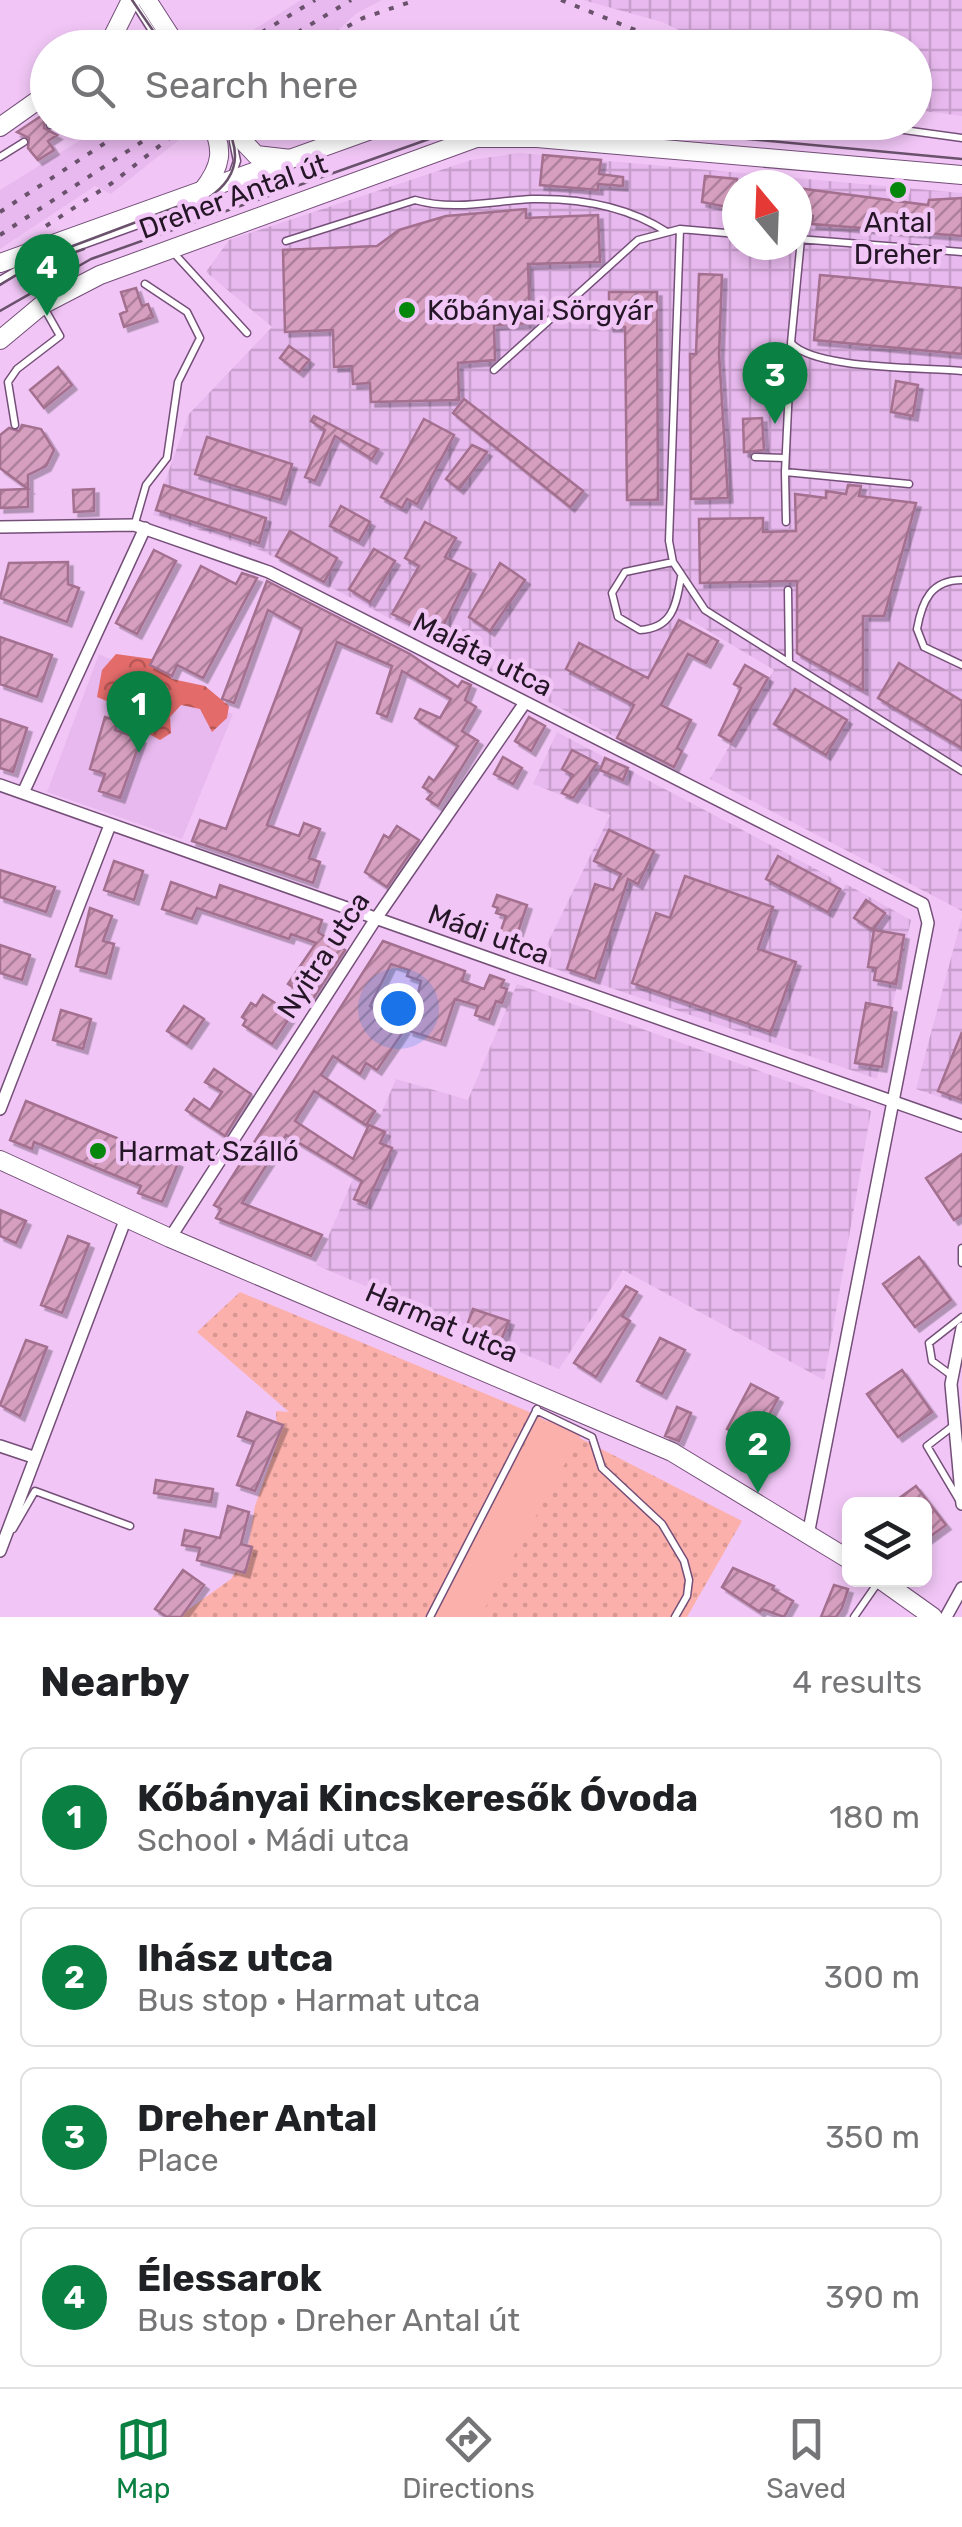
<!DOCTYPE html>
<html lang="en">
<head>
<meta charset="utf-8">
<style>
  body { margin:0; font-family:Rubik,sans-serif; background:#f6f6f6; color:#202124 }
  .controls { position:absolute; right:30px; bottom:30px; display:grid; overflow:hidden; border-radius:15px; box-shadow:0 5px 15px #0003 }
  .controls button { width:90px; height:90px; display:grid; place-items:center; padding:0; border:0; border-bottom:2px solid #e0e0e0; background:#fff; color:#202124; font:50px sans-serif }
  .compass { position:absolute; left:722px; top:170px; width:90px; height:90px; border-radius:50%; background:#fff; box-shadow:0 5px 15px #0003; rotate:341deg }
  .you { position:absolute; left:398px; top:1008px; width:35px; height:35px; margin:-25px; border:8px solid #fff; border-radius:50%; background:#1a73e8; box-shadow:0 0 0 15px #1a73e833 }
  .badge { display:grid; place-items:center; width:65px; height:65px; border-radius:50%; background:#0b8043; color:#fff; font-size:32px; font-weight:700 }
  .pin { position:absolute; translate:-50% -82px; filter:drop-shadow(0 2px 5px #0008) }
  .pin::after { content:''; position:absolute; top:52px; width:35px; height:30px; background:inherit; clip-path:polygon(0 0,100% 0,50% 100%) }
  .list { margin:0; padding:0; list-style:none }
  h2 { display:flex; justify-content:space-between; align-items:center; height:130px; margin:0; padding:0 40px; font-size:42px }
  h2 small { font-size:32px; font-weight:400; color:#757577 }
  .list li { display:grid; grid-template-columns:65px 1fr auto; gap:30px; align-items:center; box-sizing:border-box; height:140px; margin:0 20px 20px; padding:0 20px; border:2px solid #e0e0e0; border-radius:15px }
  .list b { display:block; font-size:38px; white-space:nowrap }
  .list p { margin:0; font-size:32px; white-space:nowrap; color:#757577 }
  .list em { font-size:32px; font-style:normal; color:#757577 }
  .icon { flex:none; width:55px; height:55px; fill:none; stroke:currentColor; stroke-width:2; stroke-linecap:round; stroke-linejoin:round }
  .map { position:relative; flex:none; width:962px; height:1617px; overflow:hidden }
  .search { position:absolute; background:#fff; box-shadow:0 5px 15px #0003; left:30px; right:30px; top:30px; height:110px; display:flex; align-items:center; gap:25px; box-sizing:border-box; padding:0 35px; border-radius:55px; color:#757577; font-size:38px }
  .sheet { height:770px; background:#fff }
  nav { display:flex; justify-content:space-around; align-items:center; box-sizing:border-box; height:140px; border-top:2px solid #e0e0e0; background:#fff; font-size:28px; color:#757577 }
  nav a { display:grid; justify-items:center; gap:5px }
  nav .on { color:#0b8043 }
  .map>svg:first-child { display:block }
  .built { fill:#e8b9ee }
  .industrial { fill:url(#industrial-grid); fill-rule:evenodd }
  .grass { fill:url(#grass-dots) }
  .forest { fill:url(#forest-crowns) }
  .park { fill:#fcb0ab }
  .building { fill:url(#building-hatch); stroke:#a46f8f; stroke-width:2.5; filter:url(#shadow) }
  .lines { fill:none; stroke-linecap:round; stroke-linejoin:round }
  .lane-casing { stroke:#744f78; stroke-width:9 }
  .street-casing { stroke:#744f78; stroke-width:14 }
  .secondary-casing { stroke:#744f78; stroke-width:20 }
  .primary-casing { stroke:#744f78; stroke-width:20 }
  .lane { stroke:#fff; stroke-width:6 }
  .street { stroke:#fff; stroke-width:11 }
  .secondary { stroke:#fff; stroke-width:18 }
  .primary { stroke:#fff; stroke-width:18 }
  .tram { stroke:#6a526d; stroke-width:2.5 }
  .rail { stroke:#6a526d; stroke-width:4; stroke-dasharray:5 10; stroke-linecap:butt }
  .poi-dot { fill:#04870b; stroke:#f1c6f6; stroke-width:4 }
  .labels { text-anchor:middle; stroke-width:9; stroke-linejoin:round; paint-order:stroke }
  .street-label { font-size:28px; fill:#251627; stroke:#f1c6f6 }
  .poi-label { font-size:28px; fill:#251627; stroke:#f1c6f6; text-anchor:start }
</style>
</head>
<body>
<div class="map">
<svg width="962" height="1617" viewBox="0 0 962 1617">
  <defs>
    <pattern id="industrial-grid" width="8" height="8" patternUnits="userSpaceOnUse" patternTransform="scale(2.5)"><rect width="8" height="8" fill="#e8b9ee"/><path d="M0 4h8M4 0v8" fill="none" stroke="#c79ecc"/></pattern>
    <pattern id="grass-dots" width="8" height="8" patternUnits="userSpaceOnUse" patternTransform="scale(2.5)"><rect width="8" height="8" fill="#fcb0ab"/><path d="M2 2h.1M6 6h.1" fill="none" stroke="#d89793" stroke-width="1.8" stroke-linecap="round"/></pattern>
    <pattern id="forest-crowns" width="20" height="18" patternUnits="userSpaceOnUse" patternTransform="scale(2.5)"><rect width="20" height="18" fill="#e36c6a"/><path d="M2 6a3 3 0 1 1 6 0M12 15a3 3 0 1 1 6 0" fill="none" stroke="#b85857"/></pattern>
    <pattern id="building-hatch" width="6" height="6" patternUnits="userSpaceOnUse" patternTransform="scale(2.5)"><rect width="6" height="6" fill="#d69ebf"/><path d="M-1 1l2-2M0 6l6-6M5 7l2-2" fill="none" stroke="#ad809b"/></pattern>
    <filter id="shadow"><feDropShadow dx="4.5" dy="4.5" stdDeviation="0" flood-color="#0004"/></filter>
  </defs>
  <rect width="100%" height="100%" fill="#f1c6f6"/>
  <path class="built" d="M301,0H382L357,13L320,47H226Z
    M108,123L199,124L111,194L95,186L0,249V190Z
    M99,654L233,714L182,839L47,792Z"/>
  <path class="industrial" d="M583,0H962V116L915,110L914,48L715,47L662,22Z
    M519,153L962,193V911L710,779L774,670L687,618L619,739L262,551L153,515L189,414L272,327L206,272L229,240L471,160ZM737,185H797V245H737Z
    M557,732L829,876L843,890L846,884L911,920L877,1079L538,963L610,815L533,784Z
    M962,917V1105L916,1089Z
    M517,984L871,1111L824,1380L623,1270L559,1369L316,1265L396,1079L468,1100Z"/>
  <path class="grass" d="M240,1292L527,1411L742,1521L687,1617H178L231,1579L247,1553L255,1506L277,1443L276,1411L289,1412L197,1332Z"/>
  <path class="forest" d="M116,654L152,659L172,679L205,686L229,706L227,718L212,732L200,709L181,705L170,717L171,733L160,740L132,725L152,708V694L141,686L128,688L116,705L97,697L102,670Z"/>
  <path class="park" d="M550,1419L581,1435L480,1617H433L531,1433Z"/>
  <path class="building" d="M44,114V128L57,135L48,141L54,150L38,160L28,148L29,138L17,132Z
    M543,155L601,160L599,174L623,177V186L598,184V190L540,185Z
    M705,176L737,179V209L702,202Z
    M797,188L928,205L929,200L962,198V236L812,224L813,216L797,215Z
    M526,209V218L598,215L600,262L528,264L530,323L494,325L495,360L458,363L459,400L371,402L370,383L353,384L352,366L334,367L333,330L285,332L283,250L377,246L399,230L446,216Z
    M699,274L722,275L719,354L728,498L691,499L690,354H696Z
    M820,275L962,288V354L814,340Z
    M136,288L142,306L148,304L153,317L124,327L120,314L127,311L121,292Z
    M609,292H657L658,500H627L625,327H609Z
    M289,346L309,360L299,372L280,358Z
    M58,367L72,385L44,408L30,390Z
    M896,381L918,385L913,416L891,412Z
    M464,399L583,491L570,507L453,413Z
    M314,416L378,449L372,459L335,436L315,481L305,477L325,430L311,421Z
    M762,418L764,450L744,452L743,419Z
    M424,419L454,435L417,504L407,499L402,508L381,497Z
    M22,425L41,429L54,450L46,466L28,475V507L0,508V490L28,489L0,468V435L9,428L19,431Z
    M207,437L292,464L281,500L195,474Z
    M472,445L487,452L459,489L446,479Z
    M164,485L266,518L259,543L156,510Z
    M848,485L861,486L859,496L916,503L884,616H863V690L797,653V581L700,583L699,519L763,518V532L796,531L795,494L826,498V491L846,494Z
    M94,489V511L74,512L73,490Z
    M341,506L370,522L359,541L330,526Z
    M425,522L456,538L445,557L471,570L438,636L392,614L419,566L405,558Z
    M290,531L337,558L324,582L276,556Z
    M374,549L395,561L370,602L349,589Z
    M154,550L176,561L137,634L116,623Z
    M68,562V584L79,588L67,622L0,598L9,563Z
    M500,563L525,580L490,631L469,617Z
    M201,566L236,584L242,573L257,578L203,678L177,665L172,676L150,665Z
    M267,581L410,654L458,687L462,681L471,685L465,700L476,707L462,731L478,741L438,806L427,799L432,793L423,787L429,777L434,781L458,746L415,718L420,709L440,718L451,699L402,671L387,717L377,713L392,666L337,642L267,825L299,836L304,823L320,829L309,858L320,862L313,883L192,841L200,820L226,829L302,629L268,610L234,703L222,699Z
    M679,620L718,641L706,663L688,654L661,705L691,720L677,748L682,751L674,767L617,738L634,705L566,669L579,643L648,678Z
    M0,637L52,655L37,697L0,684Z
    M899,663L962,701V748L878,698Z
    M745,665L768,678L731,742L719,735L741,688L734,684Z
    M795,689L847,720L826,755L774,724Z
    M105,717L118,721L115,730L141,739L120,798L99,791L105,774L90,769Z
    M529,717L545,726L531,751L515,741Z
    M0,719L27,728L13,772L0,768Z
    M572,750L597,763L573,798L562,793L573,775L562,769Z
    M503,757L522,768L513,784L494,774Z
    M605,758L628,768L623,780L600,770Z
    M397,826L419,840L387,887L365,872L384,835L389,838Z
    M609,830L654,851L638,884L628,879L595,979L567,969L595,884L613,890L621,874L594,861Z
    M778,856L840,889L828,912L766,879Z
    M114,861L143,871L134,900L104,890Z
    M0,870L55,887L46,912L0,897Z
    M685,876L773,907L758,949L796,962L771,1032L632,983L656,913L670,918Z
    M171,882L216,898L220,885L322,920L318,932L345,950L312,1000L288,984L316,943L291,934L289,939L197,908L192,919L162,909Z
    M497,895L527,905L515,941L499,936L506,916L496,913L498,908L493,906Z
    M866,900L885,913L873,930L854,918Z
    M90,908L112,916L103,941L114,944L106,974L76,966Z
    M874,930L904,935L896,984L874,980L876,968L868,967Z
    M383,941L465,971L462,981L484,989L490,975L504,980L501,987L507,989L502,1003L496,1001L489,1020L475,1015L478,1006L455,999L441,1041L409,1031L421,981L407,976L409,970L391,964L370,1006L405,1029L377,1070L366,1063L360,1074L333,1056L321,1075L375,1111L366,1125L314,1091L295,1121L353,1159L369,1125L385,1132L380,1143L392,1148L366,1204L354,1199L362,1181L286,1135L242,1203L322,1235L311,1256L216,1218L221,1209L214,1205Z
    M0,945L30,955L22,980L0,973Z
    M263,995L292,1014L272,1044L243,1025L246,1020L242,1017L251,1003L256,1006Z
    M866,1003L892,1008L882,1067L855,1063Z
    M184,1006L204,1019L187,1044L167,1031Z
    M61,1010L91,1019L83,1049L53,1040Z
    M962,1032V1100L938,1091Z
    M214,1069L251,1094L225,1136L186,1110L194,1099L210,1110L222,1092L205,1082Z
    M26,1101L178,1163L162,1202L138,1193L141,1186L34,1142L32,1149L10,1140Z
    M962,1154V1215L954,1220L926,1178Z
    M0,1210L26,1221L16,1243L0,1236Z
    M68,1236L89,1244L62,1313L41,1305Z
    M919,1257L951,1300L915,1327L883,1284Z
    M626,1286L637,1292L622,1316L630,1321L596,1377L574,1363Z
    M473,1309L509,1321L500,1343L466,1328Z
    M660,1338L685,1350L662,1394L637,1381Z
    M26,1340L47,1347L20,1416L0,1405Z
    M902,1370L932,1412L898,1437L867,1394Z
    M751,1384L778,1398L754,1443L727,1429Z
    M677,1407L691,1413L679,1441L665,1436Z
    M247,1412L283,1425L255,1491L237,1485L254,1442L238,1436Z
    M156,1480L213,1489L211,1502L154,1493Z
    M916,1486L946,1525L924,1541V1504H891Z
    M228,1506L249,1512L241,1544L252,1547L245,1573L197,1560L200,1548L182,1545L185,1530L220,1538Z
    M733,1568L774,1586L772,1589L793,1601L784,1617L762,1609L760,1612L722,1587Z
    M183,1570L204,1585L181,1617H167L155,1609Z
    M834,1585L848,1589L842,1608L836,1617H821Z"/>
  <g class="lines">
    <g class="lane-casing">
      <path id="lane" d="M133,1L161,45
        M846,122L962,138
        M50,125L54,122
        M0,157L24,142
        M231,178L237,161L233,142
        M680,229L669,541L673,562L705,610L962,771
        M798,239L962,252
        M801,239L791,343C815,370 924,367 962,371
        M286,241L415,200C454,211 492,201 532,199C579,198 627,206 667,232
        M171,250L247,333
        M0,280L22,267L202,202L220,191
        M791,345L785,472L909,484
        M494,370L638,240L680,229L737,234
        M15,425L8,382L17,369L60,336L43,306
        M755,457L785,458
        M785,472L786,522
        M135,523L146,485L167,458L178,382L200,338L187,312L145,284
        M673,562L625,572L612,593L618,617L640,630C673,628 676,605 681,577
        M962,580C931,580 922,601 917,629L924,647L962,665
        M788,590L789,663
        M962,1248V1263
        M951,1375L932,1361L929,1343L962,1317
        M536,1410L592,1437L602,1468L662,1524L684,1561L689,1580L687,1596L675,1617
        M953,1426L927,1446L959,1500
        M13,1529L35,1491L130,1526
        M430,1617L537,1409
        M854,1617L879,1581"/>
    </g>
    <g class="street-casing">
      <path id="street" d="M0,527L134,525L269,572L923,904L928,923L808,1535
        M0,785L962,1126
        M23,793L145,528
        M0,1109L110,825
        M170,1238L375,920L524,704
        M962,1328L951,1384L962,1504
        M0,1446L33,1457
        M0,1551L126,1218
        M946,1617L962,1588"/>
    </g>
    <g class="secondary-casing">
      <path id="secondary" d="M147,0L178,48
        M107,48L131,0
        M114,48L141,43L159,48
        M225,122L256,155L291,159
        M0,127L48,93
        M203,190C221,167 225,149 210,122
        M0,1160L170,1238L672,1452L850,1560
        M881,1580L933,1617"/>
    </g>
    <g class="primary-casing">
      <path id="primary" d="M592,122L619,144
        M542,136L557,133L568,122
        M0,263L393,122
        M0,340L42,305L100,275L476,138H537L962,175"/>
    </g>
    <use href="#lane" class="lane"/>
    <use href="#street" class="street"/>
    <use href="#secondary" class="secondary"/>
    <use href="#primary" class="primary"/>
    <path class="tram" d="M132,0L165,48
      M568,122L962,159
      M178,213C220,197 253,170 224,122
      M70,247L187,203
      M0,285L23,271L84,249
      M0,311L91,259L477,122"/>
    <path class="rail" d="M561,0L680,48
      M236,48L315,0
      M272,48L351,0
      M308,48L363,18L416,0
      M0,212L137,122
      M46,226L112,183L190,122
      M0,235L172,122"/>
  </g>
  <g class="poi-dot">
    <circle cx="898" cy="190" r="10"/>
    <circle cx="407" cy="310" r="10"/>
    <circle cx="98" cy="1151" r="10"/>
  </g>
  <g class="labels">
    <g class="street-label">
      <text transform="translate(233 196) rotate(-20)" y="10">Dreher Antal út</text>
      <text transform="translate(483 654) rotate(27)" y="10">Maláta utca</text>
      <text transform="translate(489 934) rotate(20)" y="10">Mádi utca</text>
      <text transform="translate(323 955) rotate(-57)" y="10">Nyitra utca</text>
      <text transform="translate(442 1322) rotate(23)" y="10">Harmat utca</text>
    </g>
    <g class="poi-label">
      <text x="898" y="232" text-anchor="middle">Antal<tspan x="898" dy="32">Dreher</tspan></text>
      <text x="427" y="320">Kőbányai Sörgyár</text>
      <text x="118" y="1161">Harmat Szálló</text>
    </g>
  </g>
</svg>
<div class="controls">
<button><svg class="icon" aria-label="layers" viewBox="0 0 24 24"><path d="M12 4l9 5-9 5-9-5zM3 14l9 5 9-5"/></svg></button>
</div>
<svg class="compass" viewBox="-18 -18 36 36"><path d="M0-13l5 13h-10z" fill="#e53935"/><path d="M0 13l5-13h-10z" fill="#757577"/></svg>
<div class="you"></div>
<div class="pin badge" style="left:139px;top:753px">1</div>
<div class="pin badge" style="left:758px;top:1493px">2</div>
<div class="pin badge" style="left:775px;top:424px">3</div>
<div class="pin badge" style="left:47px;top:316px">4</div>
<div class="search"><svg class="icon" aria-label="search" viewBox="0 0 24 24"><circle cx="10" cy="10" r="6"/><path d="M15 15l6 6"/></svg>Search here</div>
</div>
<section class="sheet">
<h2>Nearby<small>4 results</small></h2>
<ul class="list">
<li><span class="badge">1</span><div><b>Kőbányai Kincskeresők Óvoda</b><p>School · Mádi utca</p></div><em>180 m</em></li>
<li><span class="badge">2</span><div><b>Ihász utca</b><p>Bus stop · Harmat utca</p></div><em>300 m</em></li>
<li><span class="badge">3</span><div><b>Dreher Antal</b><p>Place</p></div><em>350 m</em></li>
<li><span class="badge">4</span><div><b>Élessarok</b><p>Bus stop · Dreher Antal út</p></div><em>390 m</em></li>
</ul>
</section>
<nav>
<a class="on"><svg class="icon" aria-label="map" viewBox="0 0 24 24"><path d="M3 6l6-2 6 2 6-2v14l-6 2-6-2-6 2zM9 4v14M15 6v14"/></svg>Map</a>
<a><svg class="icon" aria-label="directions" viewBox="0 0 24 24"><path d="M12 3l9 9-9 9-9-9zM9 14v-3h6M13 9l2 2-2 2"/></svg>Directions</a>
<a><svg class="icon" aria-label="saved" viewBox="0 0 24 24"><path d="M7 4h10v16l-5-4-5 4z"/></svg>Saved</a>
</nav>
</body>
</html>
